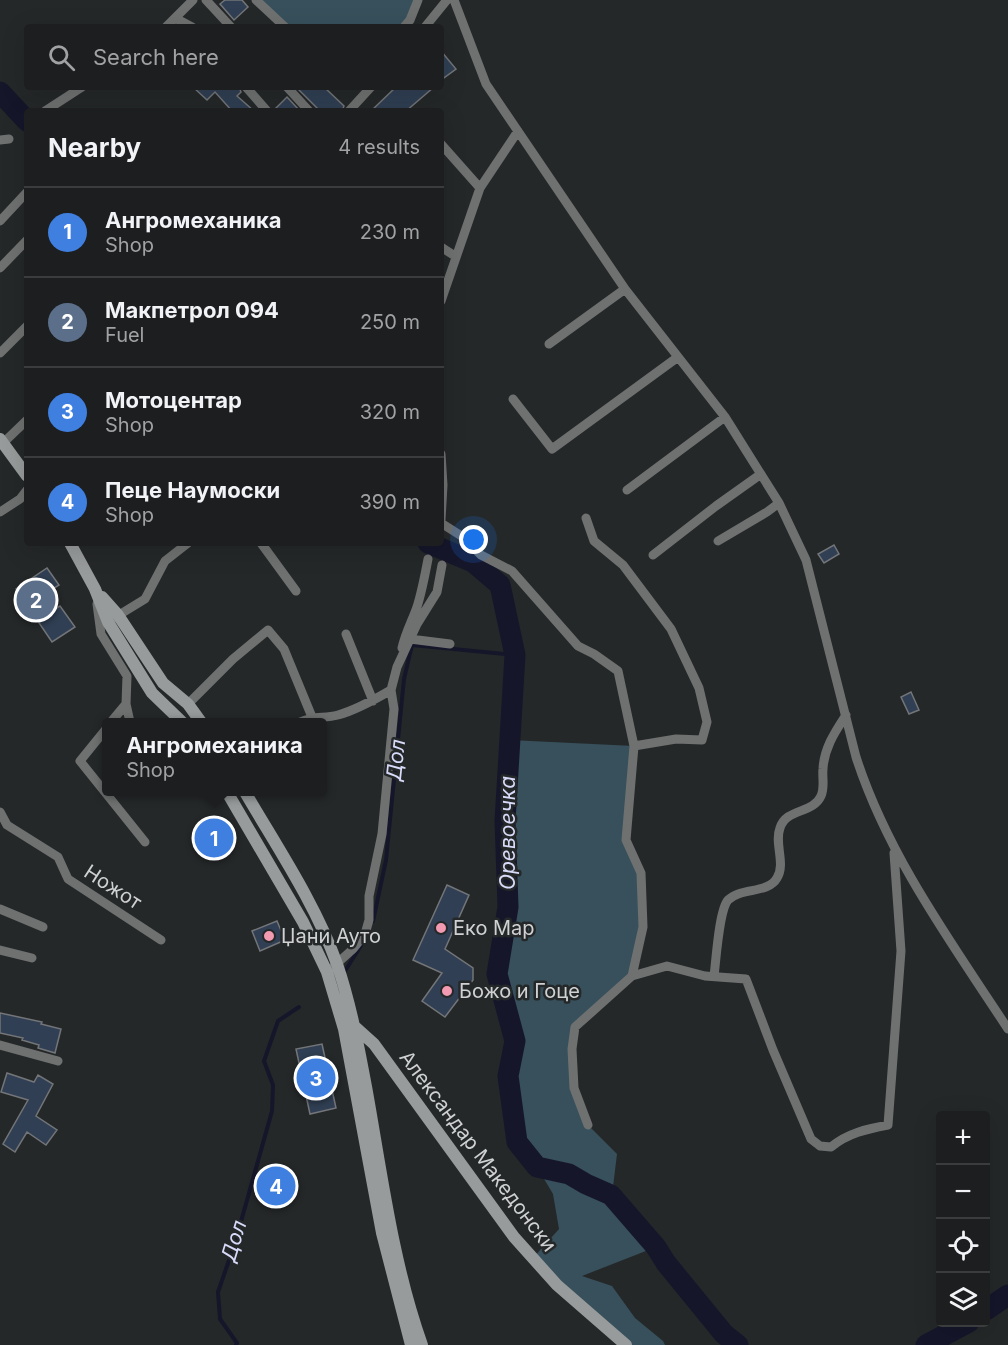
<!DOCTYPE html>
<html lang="en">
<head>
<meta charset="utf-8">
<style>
  body { margin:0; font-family:Inter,sans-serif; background:#292b2c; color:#f1f3f6 }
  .controls { position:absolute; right:18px; bottom:18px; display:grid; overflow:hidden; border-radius:6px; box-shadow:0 6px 24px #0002 }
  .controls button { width:54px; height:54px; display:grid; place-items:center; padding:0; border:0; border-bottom:2px solid #3a3c3d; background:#1c1e1f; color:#f1f3f6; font:30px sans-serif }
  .you { position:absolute; left:474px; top:540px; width:21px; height:21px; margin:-15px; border:4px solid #fff; border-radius:50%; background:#1a73e8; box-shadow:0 0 0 9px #1a73e833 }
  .badge { display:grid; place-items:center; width:39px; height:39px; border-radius:50%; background:#8c9099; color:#fff; font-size:20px; font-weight:700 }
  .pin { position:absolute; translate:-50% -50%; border:3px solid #fff; box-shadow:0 2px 6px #0006 }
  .popup { position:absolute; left:102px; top:718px; width:225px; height:78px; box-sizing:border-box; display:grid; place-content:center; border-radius:6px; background:#1c1e1f; filter:drop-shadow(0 2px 4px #0005); font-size:20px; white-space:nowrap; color:#a0a2a4 }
  .popup b { font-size:22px; color:#f1f3f6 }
  .popup::after { content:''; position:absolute; left:50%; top:100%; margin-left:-12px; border:12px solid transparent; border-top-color:#1c1e1f }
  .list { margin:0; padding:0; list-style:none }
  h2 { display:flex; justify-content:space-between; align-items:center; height:78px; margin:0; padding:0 24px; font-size:26px }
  h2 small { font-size:20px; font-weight:400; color:#a0a2a4 }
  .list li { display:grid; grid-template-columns:39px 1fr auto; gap:18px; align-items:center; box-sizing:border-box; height:90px; padding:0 24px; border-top:2px solid #3a3c3d }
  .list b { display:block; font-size:22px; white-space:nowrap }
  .list p { margin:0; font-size:20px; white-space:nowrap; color:#a0a2a4 }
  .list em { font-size:20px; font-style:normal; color:#a0a2a4 }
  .icon { flex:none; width:33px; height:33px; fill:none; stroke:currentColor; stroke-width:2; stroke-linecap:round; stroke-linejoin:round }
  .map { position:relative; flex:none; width:1008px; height:1345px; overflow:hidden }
  .search { position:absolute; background:#1c1e1f; box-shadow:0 6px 24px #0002; left:24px; top:24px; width:420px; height:66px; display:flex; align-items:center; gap:15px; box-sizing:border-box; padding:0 21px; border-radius:6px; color:#a0a2a4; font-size:22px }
  .panel { position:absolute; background:#1c1e1f; box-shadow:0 6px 24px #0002; left:24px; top:108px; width:420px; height:438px; border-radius:6px }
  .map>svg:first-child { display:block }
  .green { fill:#37505b }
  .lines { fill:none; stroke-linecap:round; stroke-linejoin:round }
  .stream { stroke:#16162b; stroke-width:4 }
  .river { stroke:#16162b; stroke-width:21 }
  .building { fill:#303f53; stroke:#737578; stroke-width:1.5 }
  .street { stroke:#6f7171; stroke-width:9 }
  .secondary { stroke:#989b9b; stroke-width:12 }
  .poi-dot { fill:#f19ab1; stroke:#252829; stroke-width:2 }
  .labels { text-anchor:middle; stroke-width:5; stroke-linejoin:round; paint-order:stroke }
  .street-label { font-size:20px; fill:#cfd1d2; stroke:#252829 }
  .poi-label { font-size:20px; fill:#cfd1d2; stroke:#252829; text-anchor:start }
  .water-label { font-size:21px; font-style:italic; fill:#d8daf9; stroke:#252829 }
</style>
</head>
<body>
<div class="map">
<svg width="1008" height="1345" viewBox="0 0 1008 1345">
  <rect width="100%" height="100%" fill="#252829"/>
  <path class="green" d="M256,0H418L404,27H285Z
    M510,740L634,746L626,840L641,873L643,927L632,976L575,1026L574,1088L588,1125L617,1154L612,1195L656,1247L582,1276L612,1286L635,1318L663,1341L665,1345H626L533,1258L559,1229L553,1194L537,1167L517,1142L508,1076L515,1041L497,974L508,907L505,821Z"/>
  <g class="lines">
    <path class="stream" d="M373,921L386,860L404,679L412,645L515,655
      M345,971L362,944
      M236,1345L237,1343L220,1319L218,1292L235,1243L272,1111L273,1085L264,1061L278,1021L299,1007"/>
    <path class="river" d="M0,92L27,121
      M428,543L473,562L500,585L515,655L505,821L508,907L497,974L515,1041L508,1076L517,1142L537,1167L569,1174L586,1184L611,1195L656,1247L666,1263L724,1334L738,1345
      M986,1310L1008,1295
      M926,1345L969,1322"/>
  </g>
  <path class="building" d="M225,0H242L248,7L234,20L220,4Z
    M441,51L456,69L441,80Z
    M193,87H239L241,92L237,96L254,111H232L215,92L207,100Z
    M324,87L344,106L342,111H320L297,88Z
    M396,87H434L406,111H371Z
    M287,97L300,111H274V110Z
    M834,545L839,554L824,563L818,554Z
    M47,568L59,585L45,594L55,609L60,606L75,627L52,642L16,589Z
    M911,692L919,710L909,714L901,697Z
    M221,825L228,842L208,851L201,834Z
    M447,885L469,895L445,949L473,968V980L445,1017L422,1001L442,973L413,960Z
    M277,921L285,940L260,951L252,931Z
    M0,1013L42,1022L41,1024L61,1029L55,1053L38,1048L39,1045L22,1040L23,1038L0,1033Z
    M322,1044L336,1108L310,1114L296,1049Z
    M7,1073L34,1082L38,1075L53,1084L36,1116L57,1130L46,1145L27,1132L15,1152L3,1144L28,1100L1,1092Z"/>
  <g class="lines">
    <path class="street" d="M206,0L231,27
      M256,0L285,27
      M454,0L486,84L625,289L725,417L779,503L806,560L856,757C888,856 951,942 1008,1029
      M175,18L192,27
      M166,27L193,0
      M404,27L410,20L418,0
      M425,27L447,0
      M246,87L267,111
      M287,87L309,111
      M45,111L82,87
      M349,111L371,87
      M0,140L9,139
      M441,144L480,188
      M0,221L27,192
      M441,247L455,256
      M0,268L27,240
      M441,301L480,188L518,131
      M549,344L625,289
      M0,353L27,326
      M513,399L552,449L678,357
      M3,443L27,420
      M441,454L443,485L441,520
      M627,490L725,417
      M0,512L20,499L27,490
      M586,518L594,541L623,565L671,629L699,688L707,722L702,740L676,739L634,746
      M441,523L463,537L481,555L512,571L578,646L594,654L618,671L634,746L626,840L641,873L643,927L632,976L575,1027L572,1049L574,1088L588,1125
      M718,541L767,512L779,503
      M261,543L296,591
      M653,555L716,506L761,474
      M97,604L101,634L127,676L126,704L130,722
      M114,618L145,599L165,561L188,543
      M346,634L373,701
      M410,639L450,644
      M402,648C405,634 412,621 417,607C422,591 425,575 428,559
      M188,704L233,659L268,630L284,649L312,717
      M111,722L126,704
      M300,722C316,715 323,719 338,715C356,710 374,700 391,690
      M106,729L80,761L145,842
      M0,812L7,825L58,857L68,879L161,940
      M0,909L43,927
      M0,950L32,958
      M333,967L353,949L365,934L369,920V896L382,834L394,709L391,690L397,667L417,624L437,592L442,565
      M632,976L667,966L705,976L746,979L773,1050L811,1139L820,1146L831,1147C848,1133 867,1129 888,1125L901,951L894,853
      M714,976C716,961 719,910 728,900C741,887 768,894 777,878C786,864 774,843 780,828C786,808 813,814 821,796C825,787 822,778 823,769C824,748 835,732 846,715
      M0,1045L58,1061"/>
    <path class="secondary" d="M0,439L27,476
      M70,543L95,589L108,622L152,693L182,722
      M102,597L118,615L163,683L188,704L201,722
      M227,792L303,922L327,972L344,1029L382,1233L411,1345
      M245,792C277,847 315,903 337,964C351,1005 359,1049 367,1092C382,1176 393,1264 422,1345
      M354,1026L374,1044L514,1237L557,1285L626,1345"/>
  </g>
  <g class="poi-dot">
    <circle cx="441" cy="928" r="6"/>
    <circle cx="269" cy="936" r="6"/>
    <circle cx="447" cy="991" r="6"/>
  </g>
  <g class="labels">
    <g class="street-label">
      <text transform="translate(113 887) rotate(33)" y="7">Ножот</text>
      <text transform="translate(478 1151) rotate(53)" y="7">Александар Македонски</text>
    </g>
    <g class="poi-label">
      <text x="453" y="935">Еко Мар</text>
      <text x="281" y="943">Џани Ауто</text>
      <text x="459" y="998">Божо и Гоце</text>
    </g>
    <g class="water-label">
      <text transform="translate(396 760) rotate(-84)" y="7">Дол</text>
      <text transform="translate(508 833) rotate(-90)" y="7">Оревоечка</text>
      <text transform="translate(234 1241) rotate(-73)" y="7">Дол</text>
    </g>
  </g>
</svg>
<div class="controls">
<button>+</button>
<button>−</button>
<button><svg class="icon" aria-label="locate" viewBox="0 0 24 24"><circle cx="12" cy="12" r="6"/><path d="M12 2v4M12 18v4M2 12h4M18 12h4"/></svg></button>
<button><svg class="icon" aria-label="layers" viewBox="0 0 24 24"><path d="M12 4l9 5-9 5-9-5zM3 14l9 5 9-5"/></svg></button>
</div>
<div class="you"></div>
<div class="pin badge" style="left:214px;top:838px;background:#3f7fe0">1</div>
<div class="popup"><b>Ангромеханика</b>Shop</div>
<div class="pin badge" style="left:36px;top:600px;background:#5c6f8a">2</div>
<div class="pin badge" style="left:316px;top:1078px;background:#3f7fe0">3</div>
<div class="pin badge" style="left:276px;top:1186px;background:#3f7fe0">4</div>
<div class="search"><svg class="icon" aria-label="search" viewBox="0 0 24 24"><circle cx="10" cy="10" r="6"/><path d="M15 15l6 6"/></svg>Search here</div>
<section class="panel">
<h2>Nearby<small>4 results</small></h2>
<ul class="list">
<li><span class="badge" style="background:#3f7fe0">1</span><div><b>Ангромеханика</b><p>Shop</p></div><em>230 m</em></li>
<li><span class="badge" style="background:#5c6f8a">2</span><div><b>Макпетрол 094</b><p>Fuel</p></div><em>250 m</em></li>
<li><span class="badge" style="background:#3f7fe0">3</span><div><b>Мотоцентар</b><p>Shop</p></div><em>320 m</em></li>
<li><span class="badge" style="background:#3f7fe0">4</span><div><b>Пеце Наумоски</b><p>Shop</p></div><em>390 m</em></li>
</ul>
</section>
</div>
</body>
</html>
